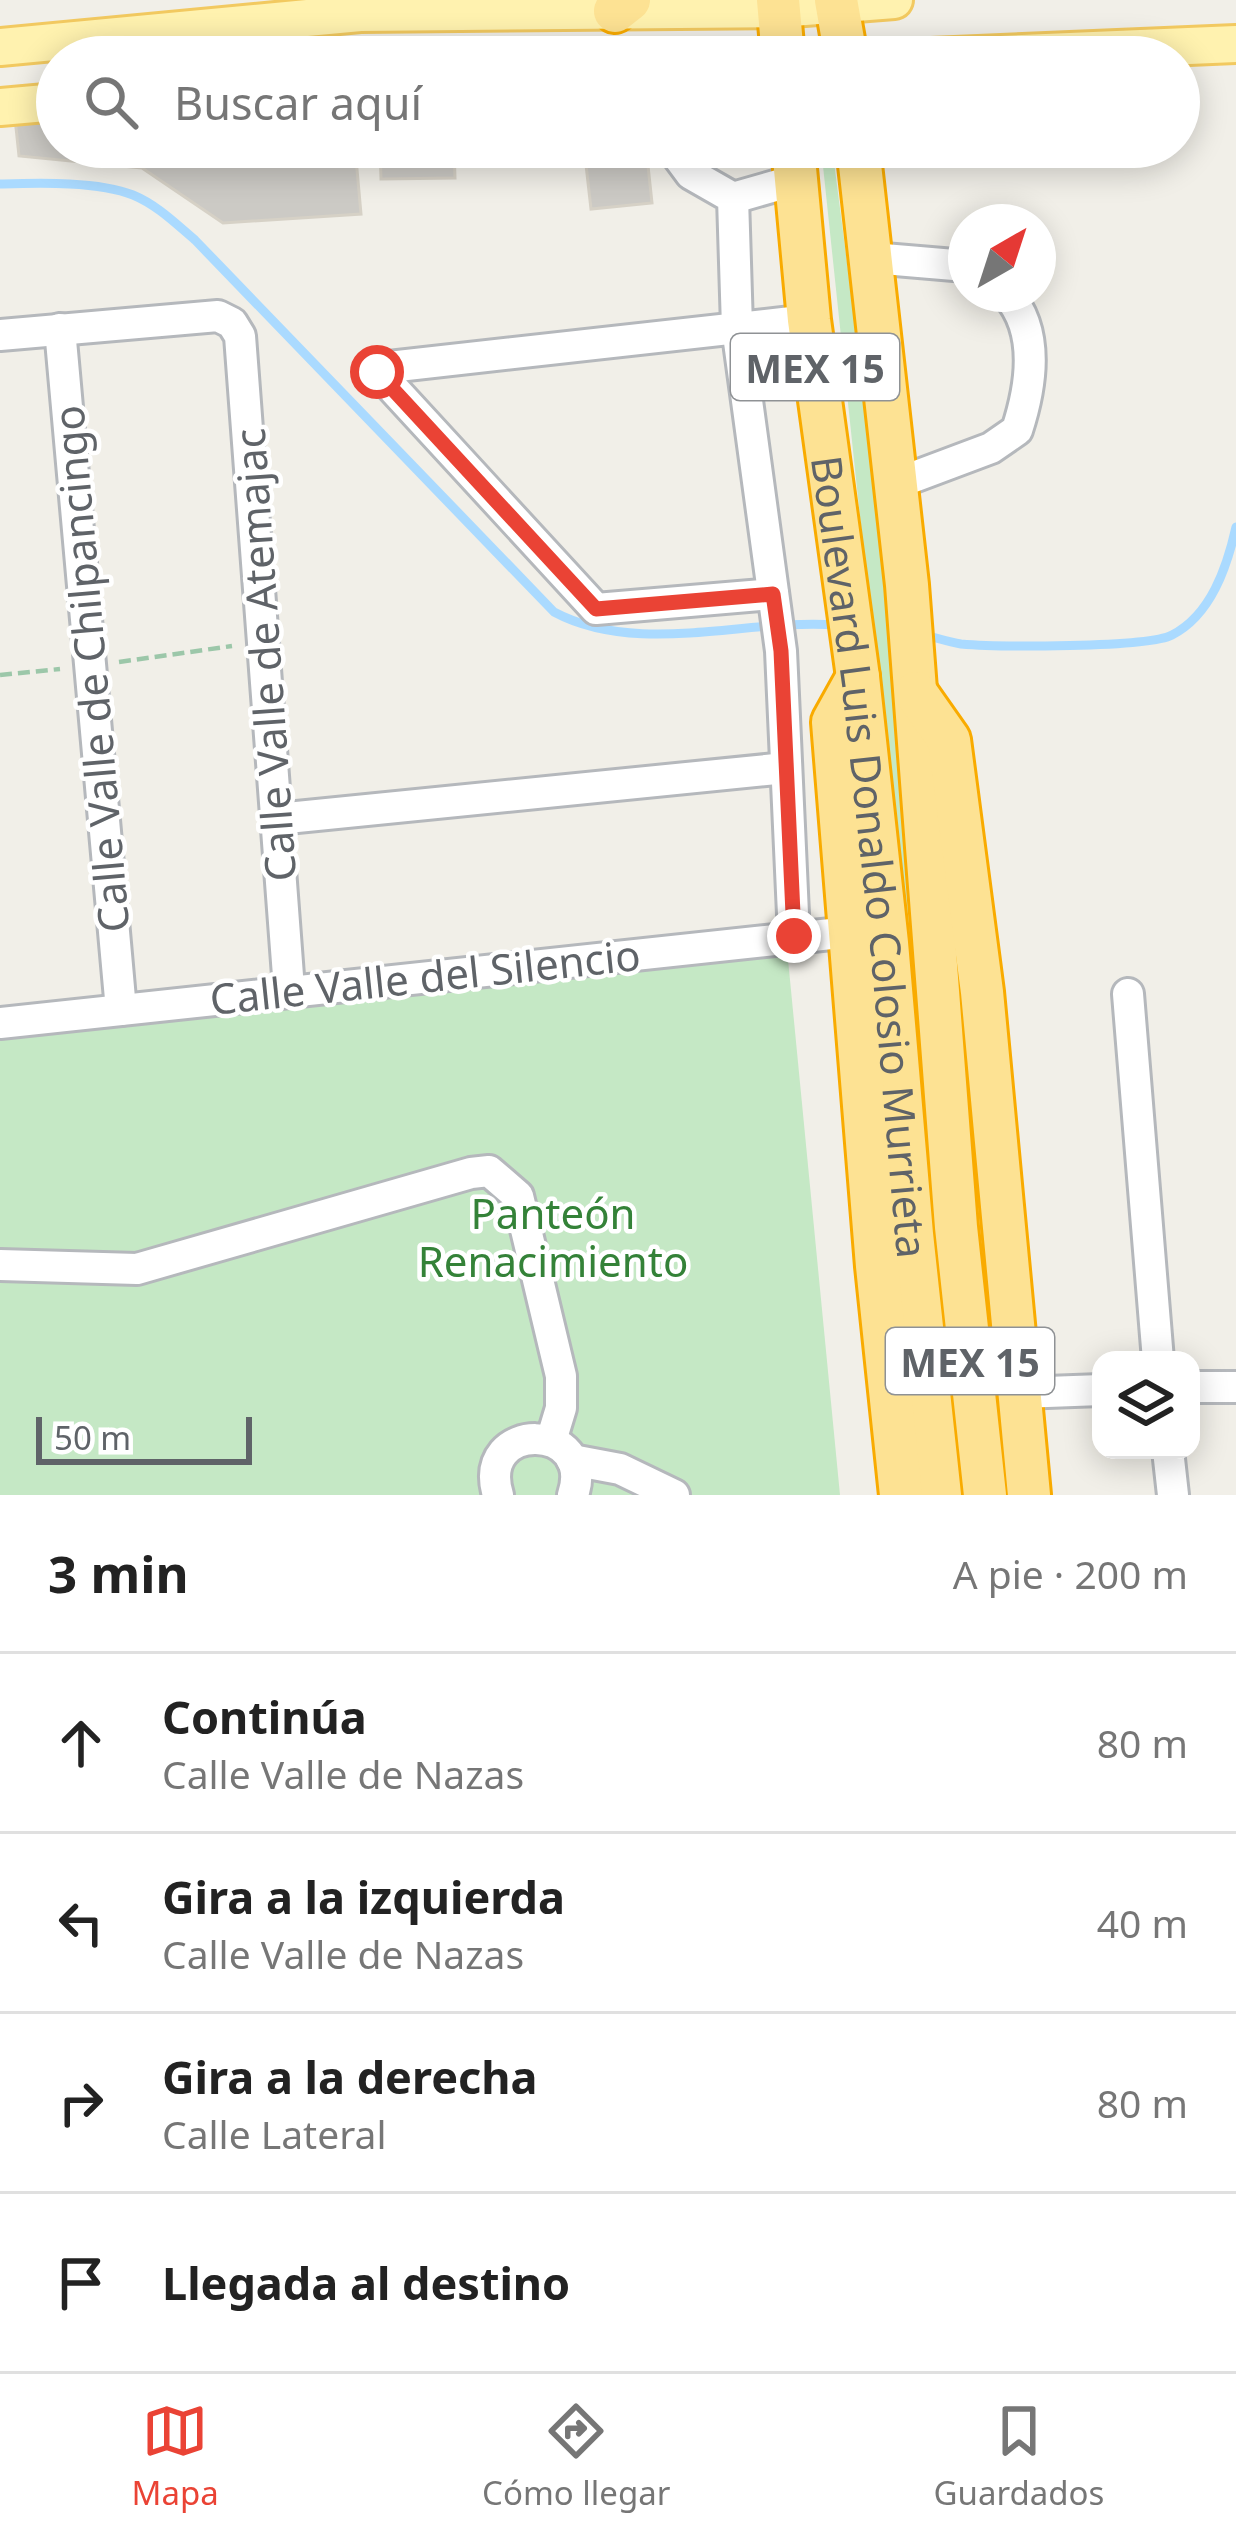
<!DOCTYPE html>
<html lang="es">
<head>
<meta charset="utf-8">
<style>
	body { margin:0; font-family:"Noto Sans",sans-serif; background:#f2f2f2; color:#222 }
	.controls { position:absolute; right:36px; bottom:36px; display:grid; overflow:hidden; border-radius:24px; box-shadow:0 6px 30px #0003 }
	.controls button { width:108px; height:108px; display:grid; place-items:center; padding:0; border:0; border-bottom:3px solid #e0e0e0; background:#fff; color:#222; font:60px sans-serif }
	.compass { position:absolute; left:948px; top:204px; width:108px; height:108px; border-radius:50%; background:#fff; box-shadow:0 6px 30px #0003; rotate:39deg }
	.scale { position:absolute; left:36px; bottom:30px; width:216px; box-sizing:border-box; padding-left:12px; border:6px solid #5f6368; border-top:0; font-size:33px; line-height:42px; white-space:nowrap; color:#5f6368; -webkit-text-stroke:9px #fff; paint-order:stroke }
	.stop { position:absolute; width:36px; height:36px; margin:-27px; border:9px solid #ea4335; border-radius:50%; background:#fff }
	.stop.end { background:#ea4335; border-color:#fff; box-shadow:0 3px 12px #0008 }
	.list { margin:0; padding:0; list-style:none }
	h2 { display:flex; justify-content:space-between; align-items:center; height:156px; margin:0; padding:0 48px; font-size:51px }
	h2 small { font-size:39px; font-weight:400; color:#767676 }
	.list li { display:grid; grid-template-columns:78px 1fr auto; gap:36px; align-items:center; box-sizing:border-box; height:180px; padding:0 48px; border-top:3px solid #e0e0e0 }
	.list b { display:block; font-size:45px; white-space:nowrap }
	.list p { margin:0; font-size:39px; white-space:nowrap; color:#767676 }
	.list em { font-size:39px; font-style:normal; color:#767676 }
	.icon { flex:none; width:66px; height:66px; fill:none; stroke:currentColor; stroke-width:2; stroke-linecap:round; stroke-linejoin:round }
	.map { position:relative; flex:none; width:1236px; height:1495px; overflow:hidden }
	.search { position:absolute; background:#fff; box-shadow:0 6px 30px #0003; left:36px; right:36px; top:36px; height:132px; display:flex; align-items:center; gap:30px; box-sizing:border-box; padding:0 42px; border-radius:66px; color:#767676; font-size:45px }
	.sheet { height:876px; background:#fff }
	nav { display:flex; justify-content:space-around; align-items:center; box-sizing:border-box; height:168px; border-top:3px solid #e0e0e0; background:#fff; font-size:33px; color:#767676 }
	nav a { display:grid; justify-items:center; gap:6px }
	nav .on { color:#ea4335 }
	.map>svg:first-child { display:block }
</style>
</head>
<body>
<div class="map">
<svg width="1236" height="1495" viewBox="0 0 1236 1495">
	<rect width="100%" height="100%" fill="#f1efe8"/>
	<!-- green -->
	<g fill="#c5e8c5">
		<path d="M821 147H832L889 584 962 1444 924 1252 896 858Z"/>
		<path d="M787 949 840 1495H0V1033Z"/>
	</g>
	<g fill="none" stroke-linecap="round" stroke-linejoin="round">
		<!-- stream -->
		<g stroke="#aadaff" stroke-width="9">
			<path d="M0 184C38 183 98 181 133 195 157 205 175 223 195 240L554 612C638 657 747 618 837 625"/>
			<path d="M925 635C937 638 949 642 961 644 994 647 1148 648 1172 635 1211 615 1227 567 1236 527"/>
		</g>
	</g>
	<!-- building -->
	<g fill="#cccac5" stroke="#d6d1c6" stroke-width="3">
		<path d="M15 118H57V147H355L361 214 223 223 142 168 19 156Z"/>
		<path d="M454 147 455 178 381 179 380 148Z"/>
		<path d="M584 147H646L652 203 591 209Z"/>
	</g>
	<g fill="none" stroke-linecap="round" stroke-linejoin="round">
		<defs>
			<g id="minor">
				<path d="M671 147 691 174 733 198 737 327 781 651 794 936"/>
				<path d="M733 198 796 180"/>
				<path d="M872 258 966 266"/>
				<path d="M60 329 121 1010"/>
				<path d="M0 335 218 316 232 323 240 336 289 989"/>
				<path d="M895 484 991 448 1017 430C1031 387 1040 331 1007 294"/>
				<path d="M773 594 596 609 378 372 380 368 809 320"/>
				<path d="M277 819 786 768"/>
				<path d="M1128 994 1158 1360"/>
				<path d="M0 1023 850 932"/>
				<path d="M0 1265 137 1269 471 1173 489 1171 518 1196 561 1376V1408L551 1441"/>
				<path d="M1191 1387H1236"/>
				<path d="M1020 1393 1101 1390"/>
				<path d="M1168 1450 1173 1495"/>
				<path d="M572 1460 620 1469 674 1495"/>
				<path d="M498 1495C475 1419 597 1422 573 1495"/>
			</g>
			<g id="major">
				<path d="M0 47 360 13 779 9 894 0"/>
				<path d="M931 57 1236 44"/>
				<path d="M0 107 57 102"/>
			</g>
			<g id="highway">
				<path d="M778 0 783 57"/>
				<path d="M836 0 846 57"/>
				<path d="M615 11 629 0"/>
				<path id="s1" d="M793 147 809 320 858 677 887 943 912 1234 940 1495"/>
				<path d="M858 147 907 585 956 1227 985 1495"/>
				<path d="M858 677 833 722 877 1266 901 1495"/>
				<path d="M916 693 949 740 982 992 1029 1495"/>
			</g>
		</defs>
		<!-- minor casing -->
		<use href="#minor" stroke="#b5b8bc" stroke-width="36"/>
		<!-- major casing -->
		<use href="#major" stroke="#f2c960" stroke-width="42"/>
		<!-- highway casing -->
		<use href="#highway" stroke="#f9ab00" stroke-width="48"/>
		<!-- path -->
		<g stroke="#9cc7a9" stroke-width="4.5" stroke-dasharray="12 6" stroke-linecap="butt">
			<path d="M119 662 232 646"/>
			<path d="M0 675 60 669"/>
		</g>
		<!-- minor -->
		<use href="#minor" stroke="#fff" stroke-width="30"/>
		<!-- major -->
		<use href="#major" stroke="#fff2af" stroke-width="36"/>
		<!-- highway -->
		<use href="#highway" stroke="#fde293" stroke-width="42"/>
	</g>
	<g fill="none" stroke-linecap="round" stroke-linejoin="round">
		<!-- route -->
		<path stroke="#ea4335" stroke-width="15" d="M377 372 596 609 773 594 781 651 794 936"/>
	</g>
	<g text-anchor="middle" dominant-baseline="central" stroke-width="9" stroke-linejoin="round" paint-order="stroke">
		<!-- shield labels -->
		<g fill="#fff" stroke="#8f9295" stroke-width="3">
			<rect x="731" y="334" width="168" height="66" rx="9"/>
			<rect x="886" y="1328" width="168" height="66" rx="9"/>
		</g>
		<g font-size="39" font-weight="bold" fill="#5f6368">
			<text x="815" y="367">MEX 15</text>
			<text x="970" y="1361">MEX 15</text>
		</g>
		<!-- street labels -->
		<g font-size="42" fill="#5f6368" stroke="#fff">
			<text transform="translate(264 655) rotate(-94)">Calle Valle de Atemajac</text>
			<text transform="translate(90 669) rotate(-95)">Calle Valle de Chilpancingo</text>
			<text stroke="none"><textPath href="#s1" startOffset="714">Boulevard Luis Donaldo Colosio Murrieta</textPath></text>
			<text transform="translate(425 976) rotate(-6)">Calle Valle del Silencio</text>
		</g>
		<!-- park labels -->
		<g font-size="42" fill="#348238" stroke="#fff">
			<text x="553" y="1212">Panteón<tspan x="553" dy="48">Renacimiento</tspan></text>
		</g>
	</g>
</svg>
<div class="controls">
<button><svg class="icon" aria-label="layers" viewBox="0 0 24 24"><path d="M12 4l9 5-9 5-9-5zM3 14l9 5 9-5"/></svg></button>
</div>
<svg class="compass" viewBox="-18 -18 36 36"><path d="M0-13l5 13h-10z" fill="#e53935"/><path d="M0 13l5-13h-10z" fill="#767676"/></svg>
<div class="scale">50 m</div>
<div class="stop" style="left:377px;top:372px"></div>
<div class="stop end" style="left:794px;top:936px"></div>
<div class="search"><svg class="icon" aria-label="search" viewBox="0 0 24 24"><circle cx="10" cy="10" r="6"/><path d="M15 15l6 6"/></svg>Buscar aquí</div>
</div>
<section class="sheet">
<h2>3 min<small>A pie · 200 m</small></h2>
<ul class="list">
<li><svg class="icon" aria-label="ahead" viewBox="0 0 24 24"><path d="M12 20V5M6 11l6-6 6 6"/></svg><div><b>Continúa</b><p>Calle Valle de Nazas</p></div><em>80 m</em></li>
<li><svg class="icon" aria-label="left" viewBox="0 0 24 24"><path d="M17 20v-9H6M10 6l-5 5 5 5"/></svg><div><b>Gira a la izquierda</b><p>Calle Valle de Nazas</p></div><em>40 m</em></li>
<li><svg class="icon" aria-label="right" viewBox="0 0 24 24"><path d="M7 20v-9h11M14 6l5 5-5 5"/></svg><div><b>Gira a la derecha</b><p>Calle Lateral</p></div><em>80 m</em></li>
<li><svg class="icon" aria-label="arrive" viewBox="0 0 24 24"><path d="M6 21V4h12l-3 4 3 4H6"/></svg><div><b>Llegada al destino</b></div></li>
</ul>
</section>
<nav>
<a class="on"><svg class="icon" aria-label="map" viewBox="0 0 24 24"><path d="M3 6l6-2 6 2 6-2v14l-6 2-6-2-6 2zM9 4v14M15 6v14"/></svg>Mapa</a>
<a><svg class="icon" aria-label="directions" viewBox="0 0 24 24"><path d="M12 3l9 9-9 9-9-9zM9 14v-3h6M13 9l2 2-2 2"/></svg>Cómo llegar</a>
<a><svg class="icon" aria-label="saved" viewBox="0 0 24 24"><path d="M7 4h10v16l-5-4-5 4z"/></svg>Guardados</a>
</nav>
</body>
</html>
